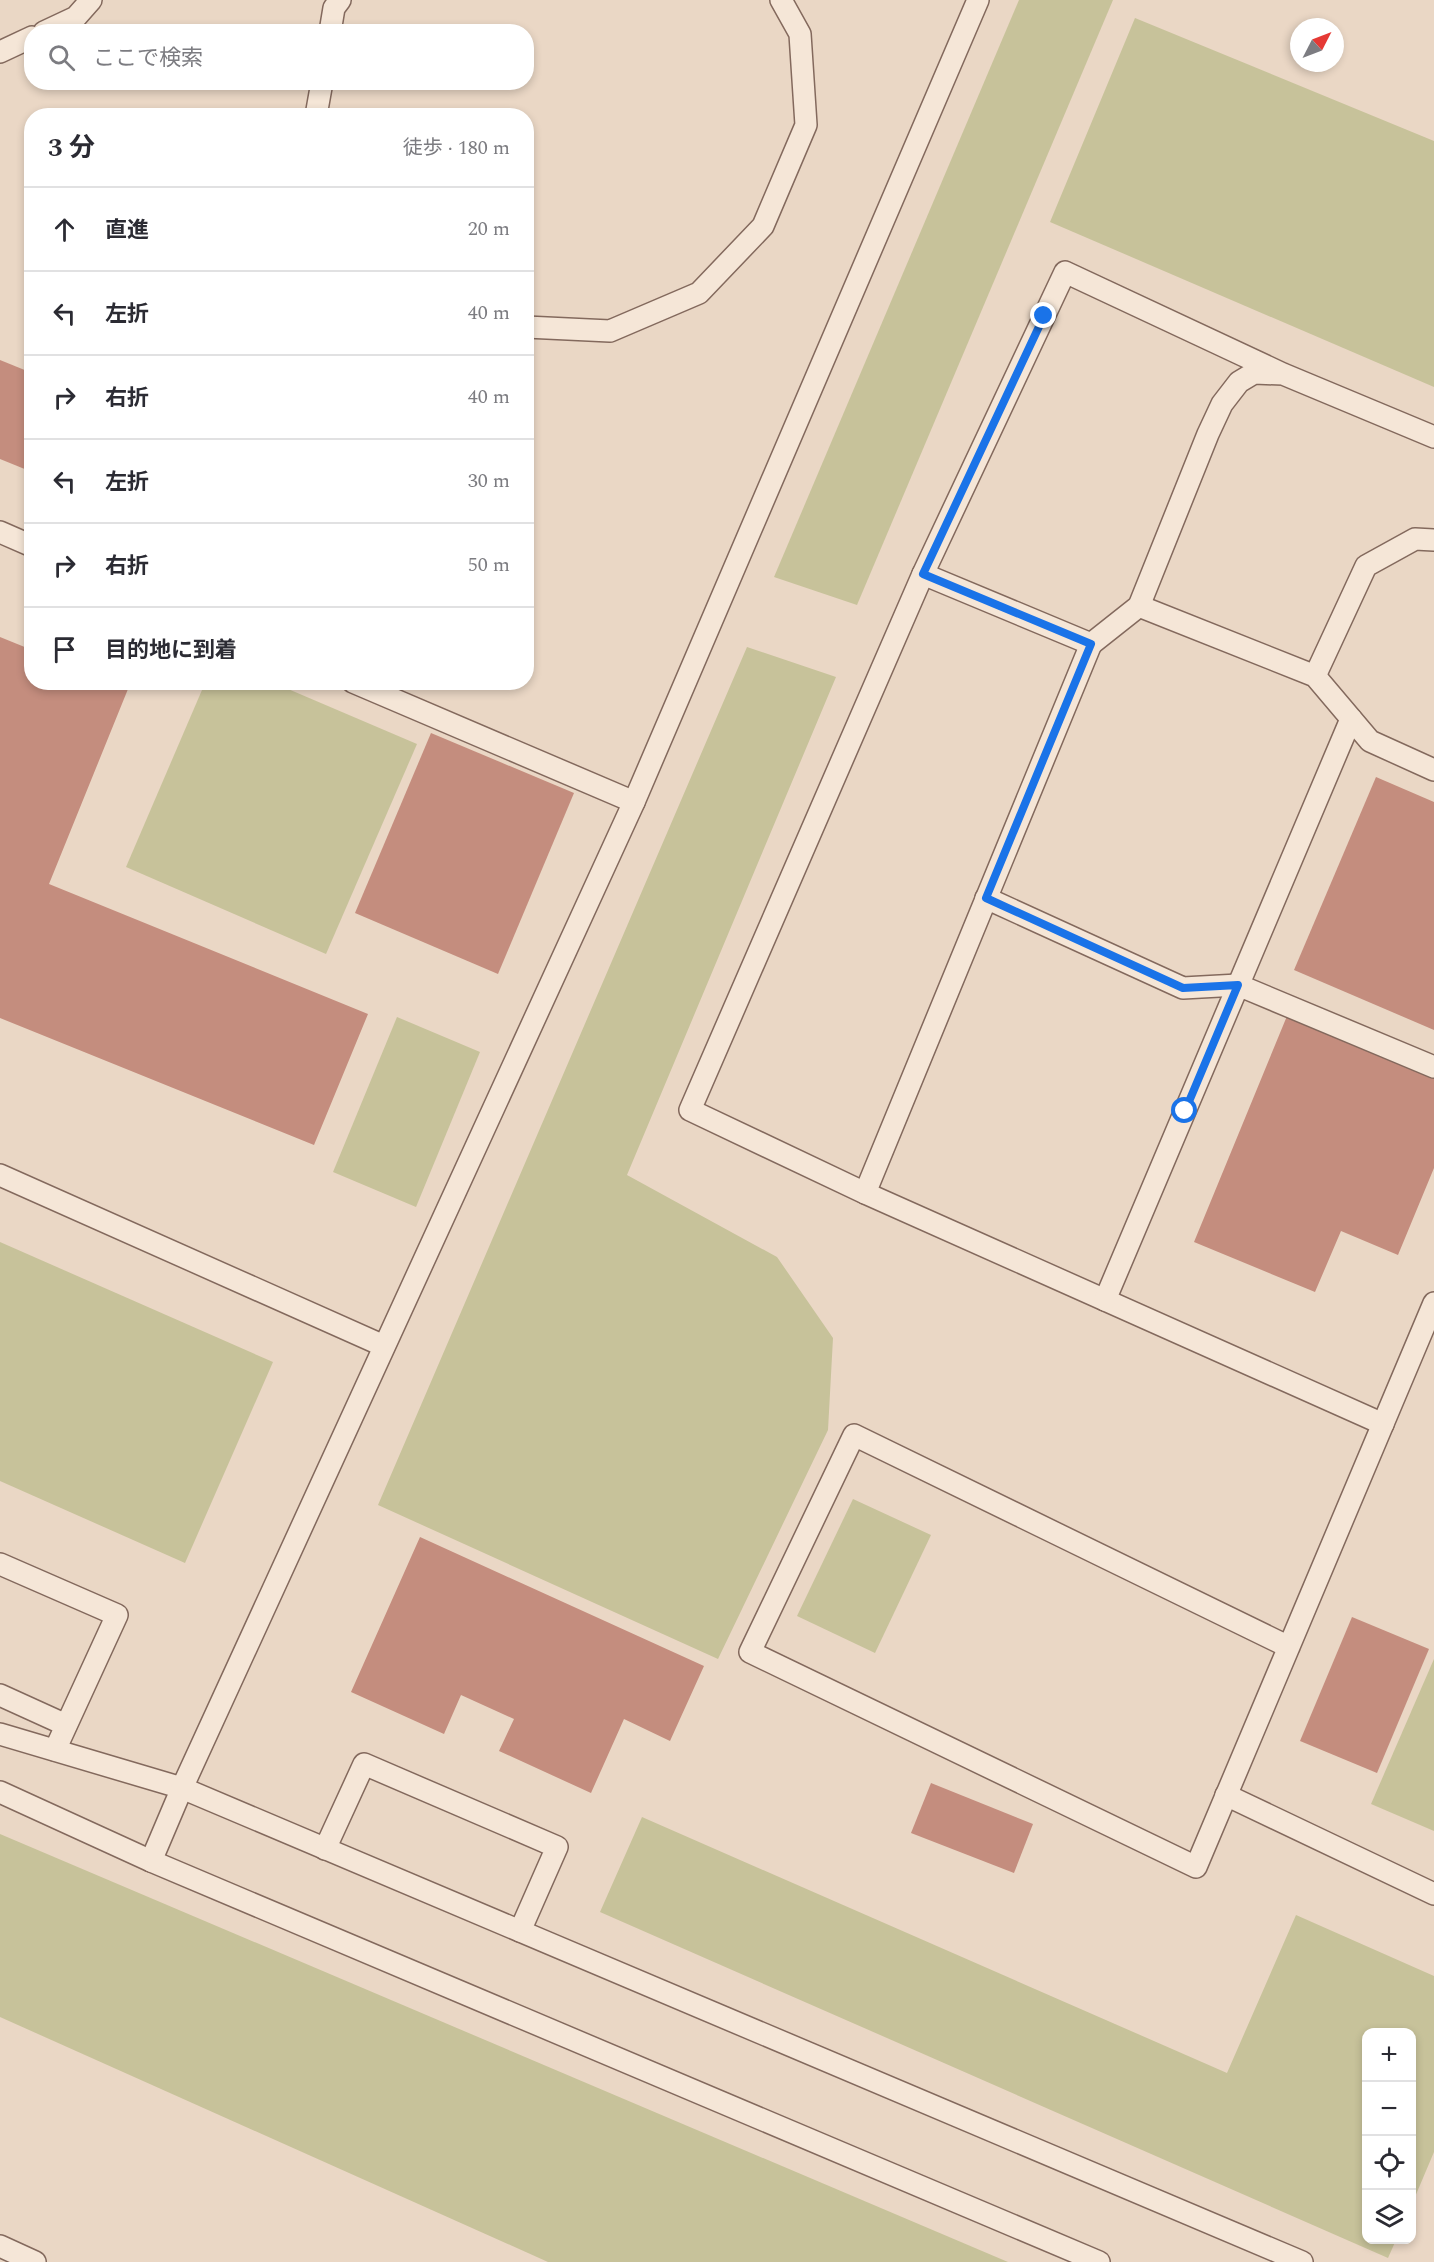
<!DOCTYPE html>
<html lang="ja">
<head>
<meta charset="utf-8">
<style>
	body { margin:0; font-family:Spectral,"Noto Sans JP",serif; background:#f7f7f7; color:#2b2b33 }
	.controls { position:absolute; right:18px; bottom:18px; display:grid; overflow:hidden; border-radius:12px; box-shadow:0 3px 9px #0003 }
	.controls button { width:54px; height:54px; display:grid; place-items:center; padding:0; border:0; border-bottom:2px solid #e1e1e2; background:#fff; color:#2b2b33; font:30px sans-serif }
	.compass { position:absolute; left:1290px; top:18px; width:54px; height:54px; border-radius:50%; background:#fff; box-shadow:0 3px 9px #0003; rotate:48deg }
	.stop { position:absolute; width:18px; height:18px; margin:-14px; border:4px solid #1a73e8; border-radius:50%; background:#fff }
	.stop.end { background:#1a73e8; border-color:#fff; box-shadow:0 2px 6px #0008 }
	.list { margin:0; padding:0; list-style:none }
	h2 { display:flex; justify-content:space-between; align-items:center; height:78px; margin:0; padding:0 24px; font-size:26px }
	h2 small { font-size:20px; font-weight:400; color:#7c7c81 }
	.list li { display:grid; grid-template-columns:39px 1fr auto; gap:18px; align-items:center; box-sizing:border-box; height:84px; padding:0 24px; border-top:2px solid #e1e1e2 }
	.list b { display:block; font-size:22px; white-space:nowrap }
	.list em { font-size:20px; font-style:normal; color:#7c7c81 }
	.icon { flex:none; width:33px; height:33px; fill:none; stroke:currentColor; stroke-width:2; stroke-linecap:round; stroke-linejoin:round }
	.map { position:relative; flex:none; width:1434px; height:2262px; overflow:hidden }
	.search { position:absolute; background:#fff; box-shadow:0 3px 9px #0003; left:24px; top:24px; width:510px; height:66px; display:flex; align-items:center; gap:15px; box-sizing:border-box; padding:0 21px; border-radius:24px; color:#7c7c81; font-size:22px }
	.panel { position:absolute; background:#fff; box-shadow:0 3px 9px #0003; left:24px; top:108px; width:510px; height:582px; border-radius:24px }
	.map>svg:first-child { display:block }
</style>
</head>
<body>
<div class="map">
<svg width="1434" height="2262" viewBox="0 0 1434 2262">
	<rect width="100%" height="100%" fill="#ead7c5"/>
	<!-- green -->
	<g fill="#c7c29a">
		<path d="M1019 0H1113L857 605 774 577Z"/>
		<path d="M1135 18 1434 141V387L1050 222Z"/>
		<path d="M747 647 836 677 627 1175 777 1257 833 1338 828 1430 718 1659 378 1505Z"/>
		<path d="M205 683H274L417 744 326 954 126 867Z"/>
		<path d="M397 1017 480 1052 416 1207 333 1172Z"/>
		<path d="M0 1242 273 1362 185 1563 0 1481Z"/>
		<path d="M853 1499 931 1535 875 1653 797 1616Z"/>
		<path d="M1434 1659V1831L1371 1804Z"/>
		<path d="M642 1817 1227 2073 1296 1915 1434 1976V2152L1412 2204V2032H1366V2240H1396L1388 2258 600 1912Z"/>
		<path d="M0 1834 1008 2262H548L0 2017Z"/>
	</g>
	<!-- building -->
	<g fill="#c48d7e">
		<path d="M0 360 32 373V472L0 459Z"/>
		<path d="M0 637 32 650V682H111L128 689 49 884 368 1014 314 1145 0 1018Z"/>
		<path d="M431 733 574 793 498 974 355 913Z"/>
		<path d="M1376 777 1434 802V1030L1294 970Z"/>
		<path d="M1287 1016 1434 1077V1168L1398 1255 1341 1231 1315 1292 1194 1242Z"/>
		<path d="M420 1537 704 1666 670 1741 624 1719 591 1793 499 1751 514 1719 461 1695 444 1734 351 1692Z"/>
		<path d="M1352 1617 1429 1649 1377 1773 1300 1741Z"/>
		<path d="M931 1783 1033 1824 1014 1873 911 1833Z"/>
	</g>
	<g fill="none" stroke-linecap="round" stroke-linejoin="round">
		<defs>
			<g id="lane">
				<path d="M44 32 76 17 91 0"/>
				<path d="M330 32 334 8 340 0"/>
				<path d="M0 52 32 37"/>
				<path d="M319 116 317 110 322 82"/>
				<path d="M526 327 610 331 699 293 763 226 806 125 800 34 781 0"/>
				<path d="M1283 374 1254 373 1239 382 1222 404 1208 434 1139 606 1091 644 923 574 1065 272 1283 374 1434 437"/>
				<path d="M0 532 32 546"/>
				<path d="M923 574 690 1110 865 1193 1383 1424"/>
				<path d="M1139 606 1315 676 1370 741 1434 770"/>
				<path d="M1315 676 1366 566 1415 539 1434 540"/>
				<path d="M353 682 634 802"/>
				<path d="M986 898 1183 988 1238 985 1434 1067"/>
				<path d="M0 1175 384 1346"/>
				<path d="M865 1193 1091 644"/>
				<path d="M1105 1300 1351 719"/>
				<path d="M0 1564 117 1615 55 1750"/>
				<path d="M1289 1647 854 1435 750 1652 1196 1867 1434 1303"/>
				<path d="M0 1695 66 1725"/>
				<path d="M0 1734 182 1788 1302 2262"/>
				<path d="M0 1792 151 1861 1099 2262"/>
				<path d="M1226 1795 1434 1894"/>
				<path d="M325 1849 364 1764 557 1847 520 1931"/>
				<path d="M151 1861 182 1788 634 802 978 0"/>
				<path d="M0 2246 35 2262"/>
			</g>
		</defs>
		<!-- lane casing -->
		<use href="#lane" stroke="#83695d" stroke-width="24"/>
		<!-- lane -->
		<use href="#lane" stroke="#f5e6d7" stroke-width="21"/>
	</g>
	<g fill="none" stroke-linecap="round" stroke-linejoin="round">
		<!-- route -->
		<path stroke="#1a73e8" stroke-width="8" d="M1044 316 923 574 1091 644 986 898 1183 988 1238 985 1185 1111"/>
	</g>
</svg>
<div class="controls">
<button>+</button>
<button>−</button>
<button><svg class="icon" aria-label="locate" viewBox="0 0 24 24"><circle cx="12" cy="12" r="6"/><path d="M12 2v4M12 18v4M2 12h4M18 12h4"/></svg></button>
<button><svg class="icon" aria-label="layers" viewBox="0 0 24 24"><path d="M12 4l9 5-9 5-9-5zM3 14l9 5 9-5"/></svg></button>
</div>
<svg class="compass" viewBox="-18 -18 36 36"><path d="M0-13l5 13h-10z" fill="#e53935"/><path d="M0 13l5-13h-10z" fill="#7c7c81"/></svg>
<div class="stop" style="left:1185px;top:1111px"></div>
<div class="stop end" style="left:1044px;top:316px"></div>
<div class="search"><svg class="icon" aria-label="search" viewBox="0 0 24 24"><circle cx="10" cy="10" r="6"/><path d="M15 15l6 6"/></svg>ここで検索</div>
<section class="panel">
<h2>3 分<small>徒歩 · 180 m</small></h2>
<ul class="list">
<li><svg class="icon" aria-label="ahead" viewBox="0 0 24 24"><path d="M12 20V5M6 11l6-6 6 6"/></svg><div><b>直進</b></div><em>20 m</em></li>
<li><svg class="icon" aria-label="left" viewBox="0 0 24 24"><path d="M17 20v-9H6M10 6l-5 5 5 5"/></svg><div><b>左折</b></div><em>40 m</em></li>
<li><svg class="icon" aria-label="right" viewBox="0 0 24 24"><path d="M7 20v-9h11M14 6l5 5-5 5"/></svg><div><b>右折</b></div><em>40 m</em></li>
<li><svg class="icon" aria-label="left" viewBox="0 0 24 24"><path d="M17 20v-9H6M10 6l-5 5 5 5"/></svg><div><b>左折</b></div><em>30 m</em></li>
<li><svg class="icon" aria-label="right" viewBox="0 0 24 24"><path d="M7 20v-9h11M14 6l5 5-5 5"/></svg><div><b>右折</b></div><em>50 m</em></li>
<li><svg class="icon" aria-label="arrive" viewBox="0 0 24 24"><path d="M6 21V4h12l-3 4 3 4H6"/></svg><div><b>目的地に到着</b></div></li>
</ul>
</section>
</div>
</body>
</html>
